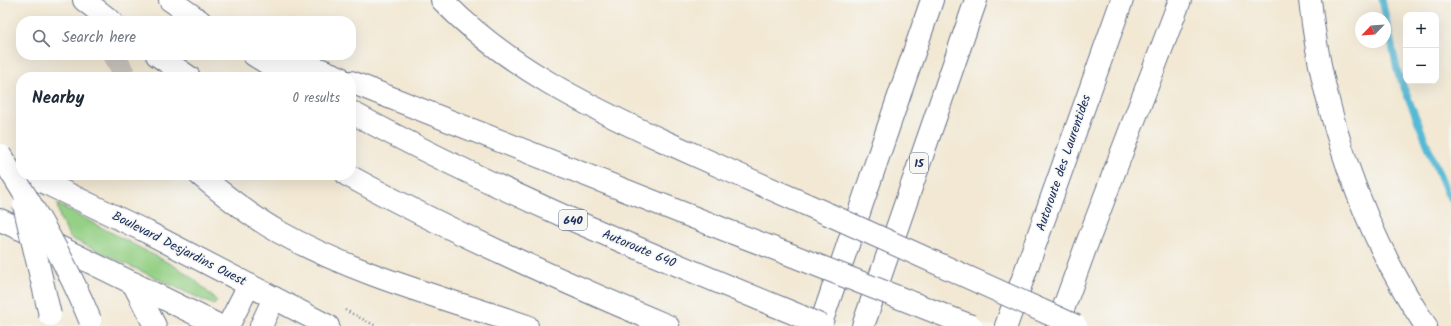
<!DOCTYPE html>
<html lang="en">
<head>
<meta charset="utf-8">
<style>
	body { margin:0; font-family:Kalam,sans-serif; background:#f2f2f3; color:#1f2937 }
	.controls { position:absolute; right:12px; top:12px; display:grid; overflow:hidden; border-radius:8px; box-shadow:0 4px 16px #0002 }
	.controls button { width:36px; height:36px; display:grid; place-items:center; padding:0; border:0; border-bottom:1px solid #e0e1e3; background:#fff; color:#1f2937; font:20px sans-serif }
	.compass { position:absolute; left:1355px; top:12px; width:36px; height:36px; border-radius:50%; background:#fff; box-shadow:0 4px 16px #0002; rotate:245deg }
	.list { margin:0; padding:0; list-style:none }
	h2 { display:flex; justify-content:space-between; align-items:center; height:52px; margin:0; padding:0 16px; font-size:17px }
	h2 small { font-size:13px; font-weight:400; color:#747a83 }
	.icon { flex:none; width:22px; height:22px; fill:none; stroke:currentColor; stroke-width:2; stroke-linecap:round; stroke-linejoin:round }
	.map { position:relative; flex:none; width:1451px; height:326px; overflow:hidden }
	.search { position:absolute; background:#fff; box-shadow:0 4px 16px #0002; left:16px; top:16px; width:340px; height:44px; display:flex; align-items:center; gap:10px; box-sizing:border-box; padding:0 14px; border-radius:16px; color:#747a83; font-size:15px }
	.panel { position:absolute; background:#fff; box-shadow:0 4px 16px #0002; left:16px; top:72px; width:340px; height:108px; border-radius:16px }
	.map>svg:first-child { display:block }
</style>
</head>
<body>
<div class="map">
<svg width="1451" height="326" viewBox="0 0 1451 326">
	<rect width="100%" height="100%" fill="#f6f6f2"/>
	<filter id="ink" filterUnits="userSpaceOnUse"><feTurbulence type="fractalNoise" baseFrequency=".025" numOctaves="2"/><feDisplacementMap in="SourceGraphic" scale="8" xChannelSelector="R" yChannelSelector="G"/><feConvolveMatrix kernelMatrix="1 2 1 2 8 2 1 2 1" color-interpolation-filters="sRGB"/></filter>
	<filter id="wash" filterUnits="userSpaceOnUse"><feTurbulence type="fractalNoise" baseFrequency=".012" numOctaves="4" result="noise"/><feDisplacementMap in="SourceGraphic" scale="16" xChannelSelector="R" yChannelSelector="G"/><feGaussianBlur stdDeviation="0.9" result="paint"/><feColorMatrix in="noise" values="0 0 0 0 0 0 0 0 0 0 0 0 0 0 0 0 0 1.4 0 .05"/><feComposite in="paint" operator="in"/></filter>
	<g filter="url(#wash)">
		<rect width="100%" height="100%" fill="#f2e8d3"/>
		<!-- green -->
		<path fill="#94d085" stroke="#588072" d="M57 204 180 269 196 281 217 301 214 305 70 238 60 218Z"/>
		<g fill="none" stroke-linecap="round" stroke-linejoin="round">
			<!-- stream -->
			<path stroke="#57bad5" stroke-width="7" d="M1382 0 1398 73 1447 193 1451 198"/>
		</g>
	</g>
	<g filter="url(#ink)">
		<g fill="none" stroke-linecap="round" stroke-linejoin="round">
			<!-- motorway-tunnel -->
			<path stroke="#c7c3bc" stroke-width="22" stroke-dasharray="22 11" stroke-linecap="butt" d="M114 55 126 77"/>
			<defs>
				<g id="tertiary">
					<path d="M29 175 147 232 328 326"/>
					<path d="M0 220 41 238 220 326"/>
				</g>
				<g id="motorway">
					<path d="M84 0 111 21"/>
					<path d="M170 0 200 21"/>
					<path d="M442 0C504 65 587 106 668 143 721 167 775 191 828 214"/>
					<path d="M1310 0C1322 111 1363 233 1426 326"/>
					<path d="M157 55 189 77"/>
					<path d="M254 55 289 77"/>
					<path d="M284 55 339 77"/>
					<path d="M351 82 728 231 786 253"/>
					<path d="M351 112C496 191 648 253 800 316"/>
					<path d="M200 175C225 196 250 216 279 232 356 275 444 298 527 326"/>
					<path d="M347 175C451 232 559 280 668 326"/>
					<path d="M133 283 155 326"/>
					<path d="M228 326 249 285"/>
					<path d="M261 326 274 298"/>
					<path d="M820 326 932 0"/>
					<path d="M863 326 976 0"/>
					<path d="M1006 326 1122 0"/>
					<path d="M1057 326 1086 246 1180 0"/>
				</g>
			</defs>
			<!-- tertiary casing -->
			<use href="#tertiary" stroke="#667087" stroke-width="24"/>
			<!-- motorway casing -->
			<use href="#motorway" stroke="#667087" stroke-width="24"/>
			<!-- path -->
			<path stroke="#667087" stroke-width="2.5" stroke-dasharray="1 3" stroke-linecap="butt" d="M345 310 376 326"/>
			<!-- tertiary -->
			<use href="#tertiary" stroke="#fff" stroke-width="22"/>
			<!-- motorway -->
			<use href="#motorway" stroke="#fff" stroke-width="22"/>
			<defs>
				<g id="motorway-bridge">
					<path d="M0 155C34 208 66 261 90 320"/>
					<path d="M24 205 50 315"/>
					<path d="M828 214 1076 326"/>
					<path d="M786 253 971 326"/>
					<path d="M800 316 822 326"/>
				</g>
			</defs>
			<!-- motorway-bridge casing -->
			<use href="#motorway-bridge" stroke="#667087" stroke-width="24" stroke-linecap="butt"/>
			<!-- motorway-bridge -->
			<use href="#motorway-bridge" stroke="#fff" stroke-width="22"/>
		</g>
	</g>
	<g text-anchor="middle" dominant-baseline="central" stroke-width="3" stroke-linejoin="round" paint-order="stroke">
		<!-- shield labels -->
		<g fill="#f6f6f2" stroke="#5d6b8a" stroke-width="1">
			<rect x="910" y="153" width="18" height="20" rx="3"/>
			<rect x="559" y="210" width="28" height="20" rx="3"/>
		</g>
		<g font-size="12" font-weight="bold" fill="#1b2f5e">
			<text x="919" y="163">15</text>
			<text x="573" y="220">640</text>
		</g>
		<!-- street labels -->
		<g font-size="13" fill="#1b2f5e" stroke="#f6f6f2">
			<text transform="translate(1064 163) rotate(-71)">Autoroute des Laurentides</text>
			<text transform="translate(179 249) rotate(27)">Boulevard Desjardins Ouest</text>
			<text transform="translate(639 249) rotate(23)">Autoroute 640</text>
		</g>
	</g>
</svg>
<div class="controls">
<button>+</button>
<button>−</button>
</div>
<svg class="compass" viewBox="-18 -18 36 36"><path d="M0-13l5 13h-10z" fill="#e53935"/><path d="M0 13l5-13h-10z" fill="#747a83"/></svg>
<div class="search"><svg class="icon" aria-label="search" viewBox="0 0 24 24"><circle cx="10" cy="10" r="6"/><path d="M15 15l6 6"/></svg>Search here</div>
<section class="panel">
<h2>Nearby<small>0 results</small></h2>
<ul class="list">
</ul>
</section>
</div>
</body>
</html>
